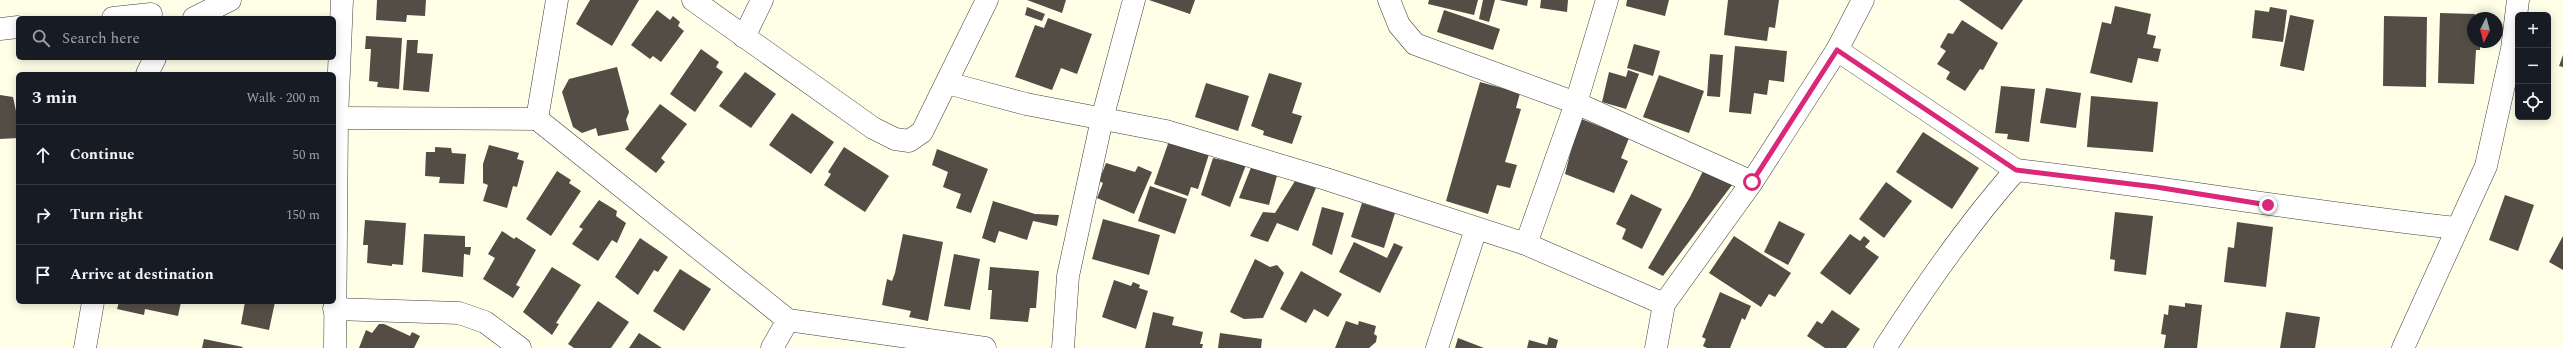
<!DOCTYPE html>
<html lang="en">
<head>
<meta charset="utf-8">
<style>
	body { margin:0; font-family:Spectral,serif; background:#242831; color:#f1f3f6 }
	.controls { position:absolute; right:12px; top:12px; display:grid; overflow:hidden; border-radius:6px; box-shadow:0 2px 10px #0003 }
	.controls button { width:36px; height:36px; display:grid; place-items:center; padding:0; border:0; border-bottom:1px solid #363941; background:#171b24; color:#f1f3f6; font:20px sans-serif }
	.compass { position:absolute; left:2467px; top:12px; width:36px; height:36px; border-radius:50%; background:#171b24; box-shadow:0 2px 10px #0003; rotate:186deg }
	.stop { position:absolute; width:12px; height:12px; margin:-9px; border:3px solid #db2777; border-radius:50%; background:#fff }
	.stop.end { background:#db2777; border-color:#fff; box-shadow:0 1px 4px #0008 }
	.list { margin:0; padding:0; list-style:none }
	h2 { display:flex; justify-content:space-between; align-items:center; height:52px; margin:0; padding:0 16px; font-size:17px }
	h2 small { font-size:13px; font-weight:400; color:#9ea1a6 }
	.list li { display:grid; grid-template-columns:26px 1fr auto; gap:12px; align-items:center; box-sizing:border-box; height:60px; padding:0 16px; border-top:1px solid #363941 }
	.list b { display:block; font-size:15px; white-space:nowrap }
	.list em { font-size:13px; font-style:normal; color:#9ea1a6 }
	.icon { flex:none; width:22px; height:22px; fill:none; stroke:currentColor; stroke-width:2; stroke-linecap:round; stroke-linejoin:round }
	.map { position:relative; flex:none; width:2563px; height:348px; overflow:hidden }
	.search { position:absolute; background:#171b24; box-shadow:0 2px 10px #0003; left:16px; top:16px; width:320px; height:44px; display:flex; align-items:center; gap:10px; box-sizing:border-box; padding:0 14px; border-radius:6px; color:#9ea1a6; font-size:15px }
	.panel { position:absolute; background:#171b24; box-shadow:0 2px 10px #0003; left:16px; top:72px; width:320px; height:232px; border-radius:6px }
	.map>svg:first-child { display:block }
</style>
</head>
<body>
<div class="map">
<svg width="2563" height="348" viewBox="0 0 2563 348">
	<rect width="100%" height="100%" fill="#fffee7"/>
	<!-- building -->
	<g fill="#534d45">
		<path d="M377 0H426L425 16 407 15 406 22 376 20Z"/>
		<path d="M590 0H639L612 46 576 24Z"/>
		<path d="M1027 0H1066L1062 13Z"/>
		<path d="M1149 0H1195L1190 14Z"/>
		<path d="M1429 0H1478L1474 15 1428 4Z"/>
		<path d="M1483 0H1495L1489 22 1479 19Z"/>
		<path d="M1499 0H1528L1527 6Z"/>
		<path d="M1541 0H1568L1567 12 1540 8Z"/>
		<path d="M1627 0H1669L1665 16 1626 6Z"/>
		<path d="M1728 0H1779L1775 28 1769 27 1767 41 1724 35Z"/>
		<path d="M1959 0H2023L2002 30Z"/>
		<path d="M2115 6 2151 14 2147 34 2156 36 2153 48 2161 49 2158 62 2138 58 2132 83 2090 73 2102 22 2111 24Z"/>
		<path d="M1027 7 1045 14 1042 21 1025 15Z"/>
		<path d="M2270 7 2287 10 2283 42 2252 38 2255 10 2269 12Z"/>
		<path d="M657 10 670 20 673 16 680 22 678 26 684 31 661 62 653 56 650 59 631 45Z"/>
		<path d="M1444 10 1500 29 1493 50 1437 32Z"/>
		<path d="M2440 13 2475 14 2473 42H2480V50H2476L2474 84 2438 83Z"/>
		<path d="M2290 15 2314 20 2304 71 2280 66Z"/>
		<path d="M2384 16 2427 17 2426 87 2383 86Z"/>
		<path d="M1048 18 1092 34 1077 74 1061 68 1052 90 1015 77 1035 25 1044 28Z"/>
		<path d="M1962 20 1998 43 1983 70 1980 69 1965 91 1946 79 1950 72 1937 64 1946 51 1940 47 1948 33 1953 34Z"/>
		<path d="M366 36 402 38 399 89 377 87 378 82 369 81 371 49H365Z"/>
		<path d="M407 40H418L417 53 433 54 429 92 403 90Z"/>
		<path d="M1634 44 1660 51 1653 76 1627 68Z"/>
		<path d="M1735 46 1787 51 1784 82 1769 80 1767 95 1754 93 1751 114 1729 112Z"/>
		<path d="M701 49 719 62 716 67 723 72 695 112 670 94Z"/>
		<path d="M1710 54 1723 55 1720 97 1707 96Z"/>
		<path d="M2563 55V67L2559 66Z"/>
		<path d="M617 67 629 112 626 120 629 130 598 136 596 128 582 133 573 127 562 92 569 79Z"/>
		<path d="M1628 70 1639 74 1626 109 1602 102 1609 72 1626 77Z"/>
		<path d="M745 72 776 94 751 128 719 106Z"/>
		<path d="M1269 73 1302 83 1292 113 1302 116 1292 144 1263 135 1264 131 1251 126Z"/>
		<path d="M1659 75 1704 91 1689 133 1643 117Z"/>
		<path d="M1480 82 1520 93 1516 108 1521 109 1505 162 1517 165 1510 188 1497 185 1488 214 1446 201Z"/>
		<path d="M1206 83 1249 96 1238 131 1195 117Z"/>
		<path d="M2001 86 2035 89 2029 142 2007 139 2008 134 1995 133Z"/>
		<path d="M2046 88 2081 93 2076 128 2040 123Z"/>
		<path d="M0 95 13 97 16 111H18V138L0 139Z"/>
		<path d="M2091 96 2158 102 2153 152 2087 147Z"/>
		<path d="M660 104 687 124 661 158 665 162 656 173 625 149Z"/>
		<path d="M792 113 834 142 811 174 769 145Z"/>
		<path d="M1579 118 1629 138 1621 158 1628 161 1614 193 1565 174Z"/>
		<path d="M1923 132 1979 168 1952 209 1896 172Z"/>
		<path d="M1170 138 1210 151 1198 189 1191 187 1188 196 1154 184Z"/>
		<path d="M489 145 519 153 517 159 524 161 517 187 513 186 507 208 483 201 488 185 483 183V164Z"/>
		<path d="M435 147 451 148 452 153 466 154 464 184 439 183 440 177 425 176 426 152H435Z"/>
		<path d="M844 147 889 176 865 212 824 185 831 174 828 172Z"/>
		<path d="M937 149 988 169 971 213 956 208 961 194 943 187 948 172 932 165Z"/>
		<path d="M1213 158 1246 165 1230 207 1201 195Z"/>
		<path d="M1106 163 1135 172 1138 166 1152 172 1134 214 1097 198 1103 183 1099 181Z"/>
		<path d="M1252 165 1278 172 1269 205 1239 198Z"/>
		<path d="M1705 167 1735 181 1663 276 1648 268 1690 197Z"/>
		<path d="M557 171 571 180 569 183 581 191 551 236 526 219Z"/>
		<path d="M1295 181 1316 188 1298 231 1277 223 1268 242 1250 236 1263 212 1275 213Z"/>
		<path d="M1886 182 1912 201 1884 238 1859 219Z"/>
		<path d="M1150 186 1187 199 1175 234 1138 221Z"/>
		<path d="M1631 194 1662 209 1642 249 1622 239 1626 229 1616 224Z"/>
		<path d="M2505 195 2534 205 2518 251 2489 240Z"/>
		<path d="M599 200 617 211 616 216 626 223 617 243 612 240 598 261 572 244 583 229 579 227Z"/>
		<path d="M993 201 1035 214 1059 215 1057 226 1033 221 1027 240 999 231 995 243 982 238Z"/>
		<path d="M1362 203 1395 213 1384 248 1351 237Z"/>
		<path d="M1322 207 1344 213 1332 255 1312 245Z"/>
		<path d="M2115 212 2153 216 2146 275 2114 271 2115 260 2110 259Z"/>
		<path d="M1103 219 1160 235 1149 275 1092 259Z"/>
		<path d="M365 220 406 223 403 265 392 264V266L367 263 368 245H363Z"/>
		<path d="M1779 221 1805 234 1788 265 1764 252Z"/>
		<path d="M2237 222 2273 227 2266 287 2224 282 2228 247 2234 248Z"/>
		<path d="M502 231 514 239 516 237 536 250 516 285 520 287 513 298 483 279 495 258 488 254Z"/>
		<path d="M424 234 465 236V247H471L470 255 464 254 463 277 422 272Z"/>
		<path d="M903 234 943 242 928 321 909 317 911 311 882 305 887 279 892 281 895 273Z"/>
		<path d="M1850 234 1860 241 1864 236 1870 241 1865 247 1879 257 1850 295 1820 273Z"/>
		<path d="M1734 236 1791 273 1775 297 1769 294 1761 307 1709 273Z"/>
		<path d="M2563 236V270L2549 262Z"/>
		<path d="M640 238 668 257 658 272 654 270 638 295 615 277Z"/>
		<path d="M1354 242 1387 258 1394 243 1403 247 1380 293 1339 272Z"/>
		<path d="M954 254 980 259 970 310 944 306Z"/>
		<path d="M1255 259 1270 267 1277 265 1284 273 1263 318 1244 319 1230 312Z"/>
		<path d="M552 267 581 285 556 323 559 324 552 335 523 312Z"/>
		<path d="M990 267 1039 271 1036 308H1030L1028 322 990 319 992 290H988Z"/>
		<path d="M680 269 711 289 684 331 653 311Z"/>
		<path d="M1301 271 1342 294 1328 317 1314 309 1306 323 1280 309Z"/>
		<path d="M1114 280 1131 286 1133 282 1140 285 1139 288 1148 291 1136 329 1102 317Z"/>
		<path d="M1720 292 1751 306 1745 320 1742 318 1730 348H1707L1703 346 1706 339 1702 337Z"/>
		<path d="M598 301 629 322 611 348H574L568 344Z"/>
		<path d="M119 302H181L178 316 145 309 144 315 117 309Z"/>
		<path d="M245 302H275L269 330 241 324Z"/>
		<path d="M2185 303 2202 305 2197 348H2164L2166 335 2161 334 2164 314 2168 315 2169 305 2185 307Z"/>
		<path d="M1832 310 1860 329 1846 348H1825L1807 336 1817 321 1822 324Z"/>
		<path d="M1153 312 1174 317 1172 325 1203 332 1200 344H1203L1202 348H1145Z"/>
		<path d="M2286 312 2320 317 2315 348H2280Z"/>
		<path d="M1346 321 1358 325 1359 321 1376 326 1374 334 1377 336 1376 342 1369 348H1335Z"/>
		<path d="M379 324H384L410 336 412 332 420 336 414 348H359L366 330 372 333Z"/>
		<path d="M639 333 662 348H629Z"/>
		<path d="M1220 333 1262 339 1261 348H1218Z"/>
		<path d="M1549 337 1558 340 1556 348H1527L1529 340 1547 345Z"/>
		<path d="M1458 338 1484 348H1455Z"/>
		<path d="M204 339 243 347 242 348H202Z"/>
	</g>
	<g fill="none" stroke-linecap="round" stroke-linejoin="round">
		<defs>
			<g id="minor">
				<path d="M557 0 537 119 788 320 985 348"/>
				<path d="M693 0 873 128 895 139 909 141 922 132 987 0"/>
				<path d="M1389 0 1399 25 1415 44 1576 103 1752 182"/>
				<path d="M113 18 151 14"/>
				<path d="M194 18 230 0"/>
				<path d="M0 29 18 27"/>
				<path d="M744 37 762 0"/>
				<path d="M1837 50 2016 170"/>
				<path d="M147 74 155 58"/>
				<path d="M947 83 1026 104 1166 131 1326 179 1526 244 1664 304"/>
				<path d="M337 118 537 119"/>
				<path d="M1526 244 1576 103 1607 0"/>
				<path d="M334 309 459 313 485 322 520 348"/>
				<path d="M85 348 93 302"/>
				<path d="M335 348 337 118 342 0"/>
				<path d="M772 348 788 320"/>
				<path d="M1063 348 1068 276 1102 119 1134 0"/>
				<path d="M1437 348 1476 229"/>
				<path d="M1656 348 1664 304 1752 182 1837 50 1863 0"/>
				<path d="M1885 348C1925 286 1967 225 2016 170 2163 187 2309 212 2456 228"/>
				<path d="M2403 348 2486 166 2512 49 2518 0"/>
			</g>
		</defs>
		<!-- minor casing -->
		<use href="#minor" stroke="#3d3d3d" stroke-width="23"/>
		<!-- minor -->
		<use href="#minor" stroke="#fff" stroke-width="22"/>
	</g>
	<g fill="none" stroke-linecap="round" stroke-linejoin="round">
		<!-- route -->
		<path stroke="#db2777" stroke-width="5" d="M1752 182 1837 50 2016 170 2156 187 2268 205"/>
	</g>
</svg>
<div class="controls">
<button>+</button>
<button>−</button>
<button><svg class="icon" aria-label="locate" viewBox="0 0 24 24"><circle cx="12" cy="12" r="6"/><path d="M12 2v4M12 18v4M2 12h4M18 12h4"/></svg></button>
</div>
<svg class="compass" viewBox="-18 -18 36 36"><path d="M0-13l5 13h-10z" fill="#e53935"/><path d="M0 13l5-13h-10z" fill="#9ea1a6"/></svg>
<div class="stop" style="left:1752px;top:182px"></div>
<div class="stop end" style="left:2268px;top:205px"></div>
<div class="search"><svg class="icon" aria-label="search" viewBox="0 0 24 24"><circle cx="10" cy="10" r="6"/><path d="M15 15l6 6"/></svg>Search here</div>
<section class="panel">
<h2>3 min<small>Walk · 200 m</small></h2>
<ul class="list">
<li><svg class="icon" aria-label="ahead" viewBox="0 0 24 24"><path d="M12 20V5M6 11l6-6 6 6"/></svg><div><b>Continue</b></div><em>50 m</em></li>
<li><svg class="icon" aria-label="right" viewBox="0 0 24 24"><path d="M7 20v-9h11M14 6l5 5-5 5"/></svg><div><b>Turn right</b></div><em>150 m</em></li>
<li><svg class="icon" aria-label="arrive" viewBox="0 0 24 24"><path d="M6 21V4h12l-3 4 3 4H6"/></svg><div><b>Arrive at destination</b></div></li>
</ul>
</section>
</div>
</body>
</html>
